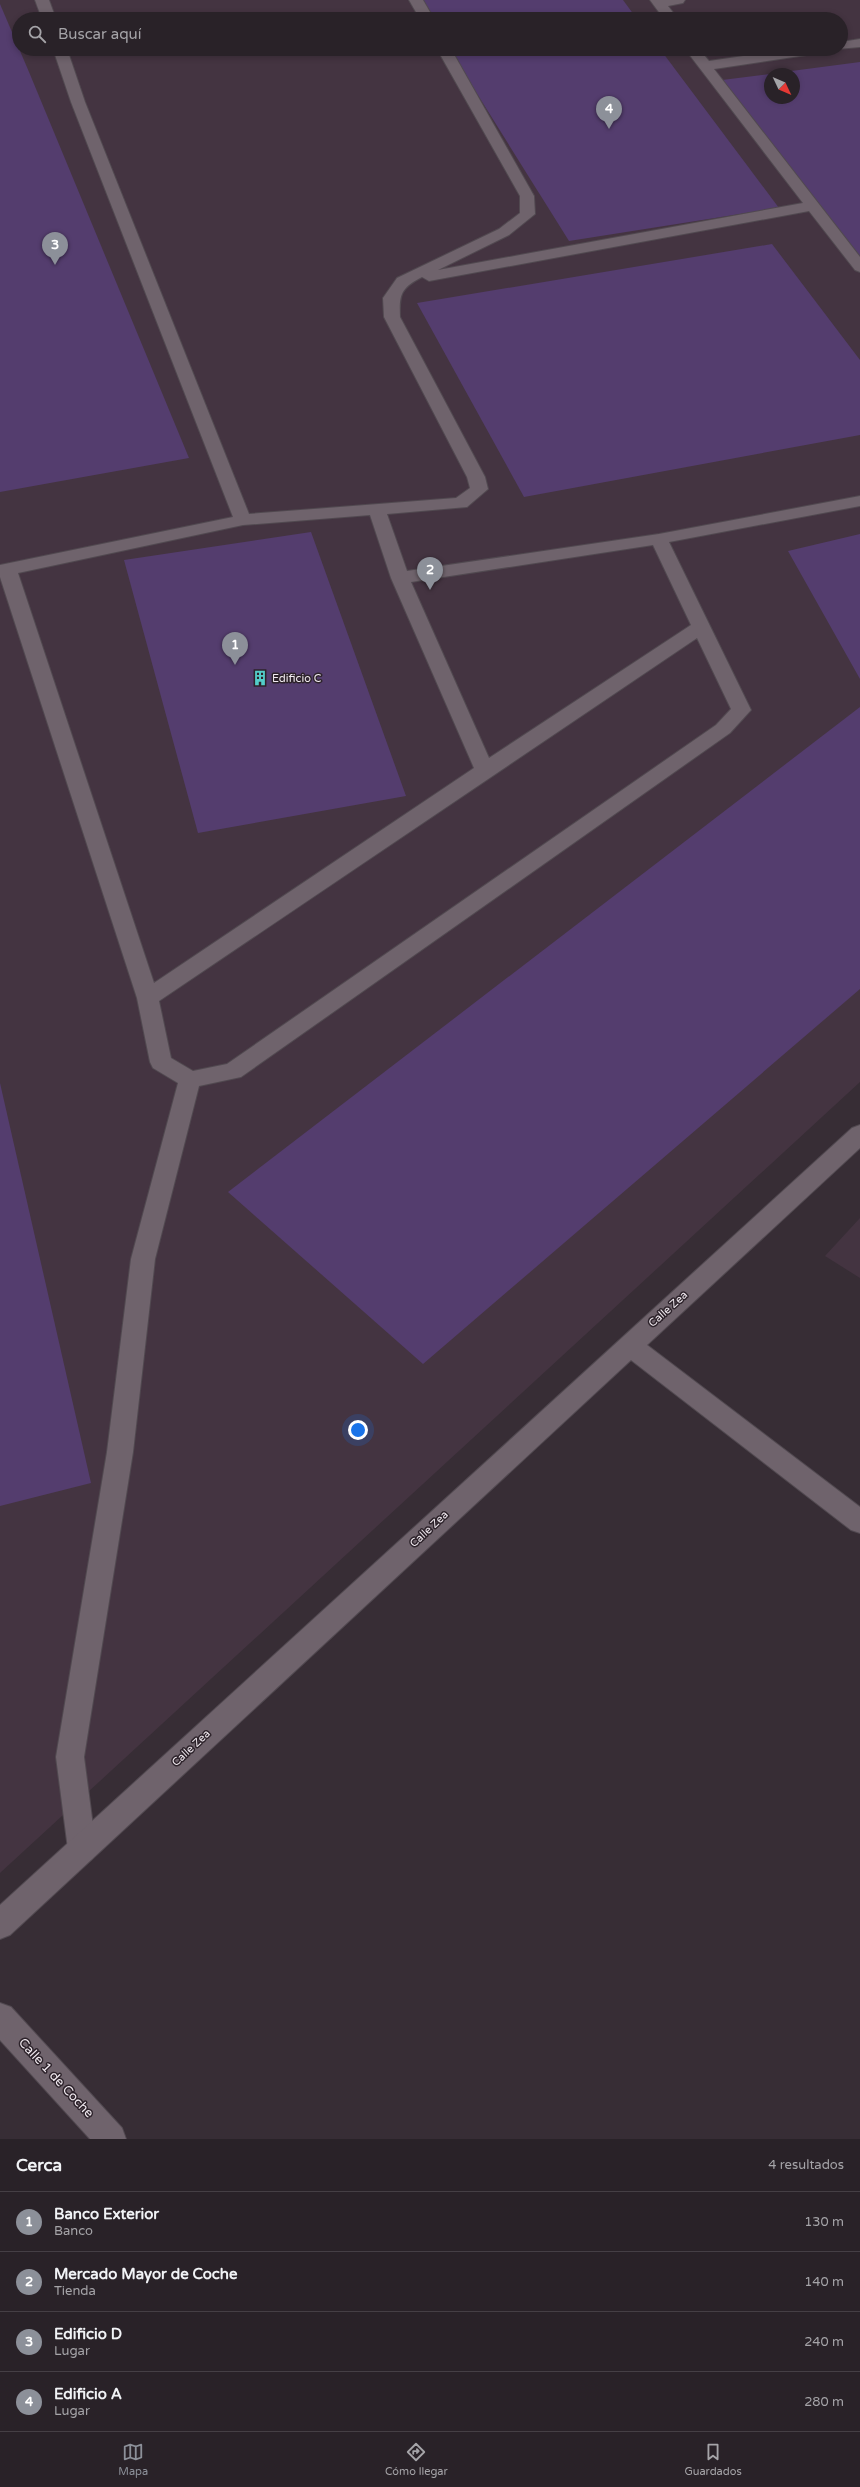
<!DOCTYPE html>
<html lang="es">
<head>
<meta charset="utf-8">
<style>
	body { margin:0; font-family:"Varela Round",sans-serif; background:#352f34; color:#f1f3f6 }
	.compass { position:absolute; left:764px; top:68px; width:36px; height:36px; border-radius:50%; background:#292228; box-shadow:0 2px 6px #0003; rotate:134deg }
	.you { position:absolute; left:358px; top:1430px; width:14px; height:14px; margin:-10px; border:3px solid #fff; border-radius:50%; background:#1a73e8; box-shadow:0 0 0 6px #1a73e833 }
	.badge { display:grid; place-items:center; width:26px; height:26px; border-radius:50%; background:#8c9099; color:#fff; font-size:13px; font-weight:700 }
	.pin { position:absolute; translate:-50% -33px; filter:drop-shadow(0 1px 2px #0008) }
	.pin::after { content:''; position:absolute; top:21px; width:14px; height:12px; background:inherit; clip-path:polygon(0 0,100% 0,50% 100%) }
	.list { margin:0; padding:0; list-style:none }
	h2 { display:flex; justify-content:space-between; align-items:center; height:52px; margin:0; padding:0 16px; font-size:17px }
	h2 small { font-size:13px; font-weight:400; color:#a5a4a8 }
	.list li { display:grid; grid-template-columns:26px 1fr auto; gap:12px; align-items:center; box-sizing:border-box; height:60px; padding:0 16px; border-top:1px solid #453f45 }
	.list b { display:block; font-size:15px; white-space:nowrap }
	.list p { margin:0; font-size:13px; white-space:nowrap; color:#a5a4a8 }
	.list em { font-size:13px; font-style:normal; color:#a5a4a8 }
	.icon { flex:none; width:22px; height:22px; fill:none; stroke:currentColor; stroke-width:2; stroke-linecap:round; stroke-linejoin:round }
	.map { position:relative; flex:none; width:860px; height:2139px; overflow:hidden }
	.search { position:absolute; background:#292228; box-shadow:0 2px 6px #0003; left:12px; right:12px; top:12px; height:44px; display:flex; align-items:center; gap:10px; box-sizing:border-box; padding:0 14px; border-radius:22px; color:#a5a4a8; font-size:15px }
	.sheet { height:292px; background:#292228 }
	nav { display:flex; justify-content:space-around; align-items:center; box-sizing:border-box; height:56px; border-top:1px solid #453f45; background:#292228; font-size:11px; color:#a5a4a8 }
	nav a { display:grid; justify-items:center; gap:2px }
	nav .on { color:#8c9099 }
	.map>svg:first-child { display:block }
</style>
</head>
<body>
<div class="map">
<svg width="860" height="2139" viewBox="0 0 860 2139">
	<rect width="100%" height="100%" fill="#372d35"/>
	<!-- built -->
	<g fill="#443441" fill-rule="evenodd">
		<path d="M0 0H860V1082L0 1873ZM19 19H841V49H19ZM770 74H794V98H770Z"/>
		<path d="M860 1218V1278L825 1256Z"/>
	</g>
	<!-- building -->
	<g fill="#543d6e">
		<path d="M418 0H623L637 19H430Z"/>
		<path d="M0 4 29 72 189 458 0 492Z"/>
		<path d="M449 49H660L779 208 569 241Z"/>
		<path d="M860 62V259L722 80 770 74V98H794V74L776 73Z"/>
		<path d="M772 244 860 360V435L524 497 417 303Z"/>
		<path d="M311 532 406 796 198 833 124 560Z"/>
		<path d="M860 534V679L788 551Z"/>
		<path d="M860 707V989L423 1364 228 1192Z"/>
		<path d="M0 1083 91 1483 0 1506Z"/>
	</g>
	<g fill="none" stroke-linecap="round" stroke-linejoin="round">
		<defs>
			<g id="lane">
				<path d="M35 0H49L56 19H42Z"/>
				<path d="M409 0H423L434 19H420Z"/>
				<path d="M650 0H685L683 3 668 6 678 19H664Z"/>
				<path d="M860 39V47L837 49H841V42Z"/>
				<path d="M53 49H67L85 102 249 514 456 498 470 488 467 477 384 317 383 298 397 278 499 229 520 213V196L437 49H451L534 196 535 214 509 235 438 270 803 203 685 49H699L709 61 792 49H827L820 53 714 69 860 257V272L855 270 809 211 429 281 422 277C401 288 399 294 400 317L485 477 488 489 467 507 387 514 407 571 659 534 860 496V506L669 542 751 710 730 733 241 1077 199 1086 155 1259 133 1452 84 1757 96 1849 92 1859 82 1863 72 1859 68 1849 56 1757 107 1452 131 1259 178 1083 153 1068 150 1062 137 998 0 577V565L233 517 71 102ZM370 515 391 578 474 768 154 983 18 573 243 525ZM653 545 691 625 489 758 411 582ZM697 638 731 709 716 725 227 1064 193 1071 171 1058 159 1001Z"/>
			</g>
			<g id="street">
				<path d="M860 1125V1148L647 1345 860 1507V1533L851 1530 631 1360 10 1935 0 1939V1905L852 1128Z"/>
				<path d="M0 2003 11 2007 122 2128 126 2139H90L0 2040Z"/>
			</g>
		</defs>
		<!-- lane casing -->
		<use href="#lane" stroke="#514950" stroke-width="2"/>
		<!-- street casing -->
		<use href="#street" stroke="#514950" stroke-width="2"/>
		<!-- lane -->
		<use href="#lane" fill="#6f636c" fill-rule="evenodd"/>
		<!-- street -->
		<use href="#street" fill="#6f636c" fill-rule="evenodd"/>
	</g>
	<!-- icons -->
	<defs>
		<symbol id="building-bare" viewBox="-9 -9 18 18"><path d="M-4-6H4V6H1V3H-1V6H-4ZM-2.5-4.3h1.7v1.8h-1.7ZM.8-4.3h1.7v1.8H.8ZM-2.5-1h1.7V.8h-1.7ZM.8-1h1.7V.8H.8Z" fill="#53cdc9" stroke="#2d232b" stroke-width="2.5" paint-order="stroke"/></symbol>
	</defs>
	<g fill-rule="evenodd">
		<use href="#building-bare" x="249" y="667" width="22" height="22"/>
	</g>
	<g text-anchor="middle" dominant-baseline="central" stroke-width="3" stroke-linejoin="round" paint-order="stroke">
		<!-- poi labels -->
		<g font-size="11" fill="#f3ecf2" stroke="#2d232b" text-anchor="start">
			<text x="272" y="678">Edificio C</text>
		</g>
		<!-- street labels -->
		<g font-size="11" fill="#f3ecf2" stroke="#2d232b">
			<text transform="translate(668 1309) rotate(-42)">Calle Zea</text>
			<text transform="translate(429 1529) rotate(-43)">Calle Zea</text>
			<text transform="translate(191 1748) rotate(-43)">Calle Zea</text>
		</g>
		<!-- near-street labels -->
		<g font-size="13" fill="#f3ecf2" stroke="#2d232b">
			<text transform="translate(56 2078) rotate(47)">Calle 1 de Coche</text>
		</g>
	</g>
</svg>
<svg class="compass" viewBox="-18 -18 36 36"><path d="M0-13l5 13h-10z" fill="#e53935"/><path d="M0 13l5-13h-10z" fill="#a5a4a8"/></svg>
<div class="you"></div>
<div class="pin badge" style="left:235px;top:665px">1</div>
<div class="pin badge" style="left:430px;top:590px">2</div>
<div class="pin badge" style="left:55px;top:265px">3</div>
<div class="pin badge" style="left:609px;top:129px">4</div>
<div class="search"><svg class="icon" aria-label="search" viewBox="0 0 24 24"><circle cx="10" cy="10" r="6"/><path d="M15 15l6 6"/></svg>Buscar aquí</div>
</div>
<section class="sheet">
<h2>Cerca<small>4 resultados</small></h2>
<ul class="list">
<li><span class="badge">1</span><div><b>Banco Exterior</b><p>Banco</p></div><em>130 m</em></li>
<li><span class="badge">2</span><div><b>Mercado Mayor de Coche</b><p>Tienda</p></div><em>140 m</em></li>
<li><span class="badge">3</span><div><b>Edificio D</b><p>Lugar</p></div><em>240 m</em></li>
<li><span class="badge">4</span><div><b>Edificio A</b><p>Lugar</p></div><em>280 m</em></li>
</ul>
</section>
<nav>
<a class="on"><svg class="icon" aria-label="map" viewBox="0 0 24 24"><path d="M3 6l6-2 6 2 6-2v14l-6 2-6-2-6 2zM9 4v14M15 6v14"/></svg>Mapa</a>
<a><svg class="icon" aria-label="directions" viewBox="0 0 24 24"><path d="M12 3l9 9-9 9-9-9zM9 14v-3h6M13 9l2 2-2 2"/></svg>Cómo llegar</a>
<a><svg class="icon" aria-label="saved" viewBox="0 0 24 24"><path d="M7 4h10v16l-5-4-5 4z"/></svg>Guardados</a>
</nav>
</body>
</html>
